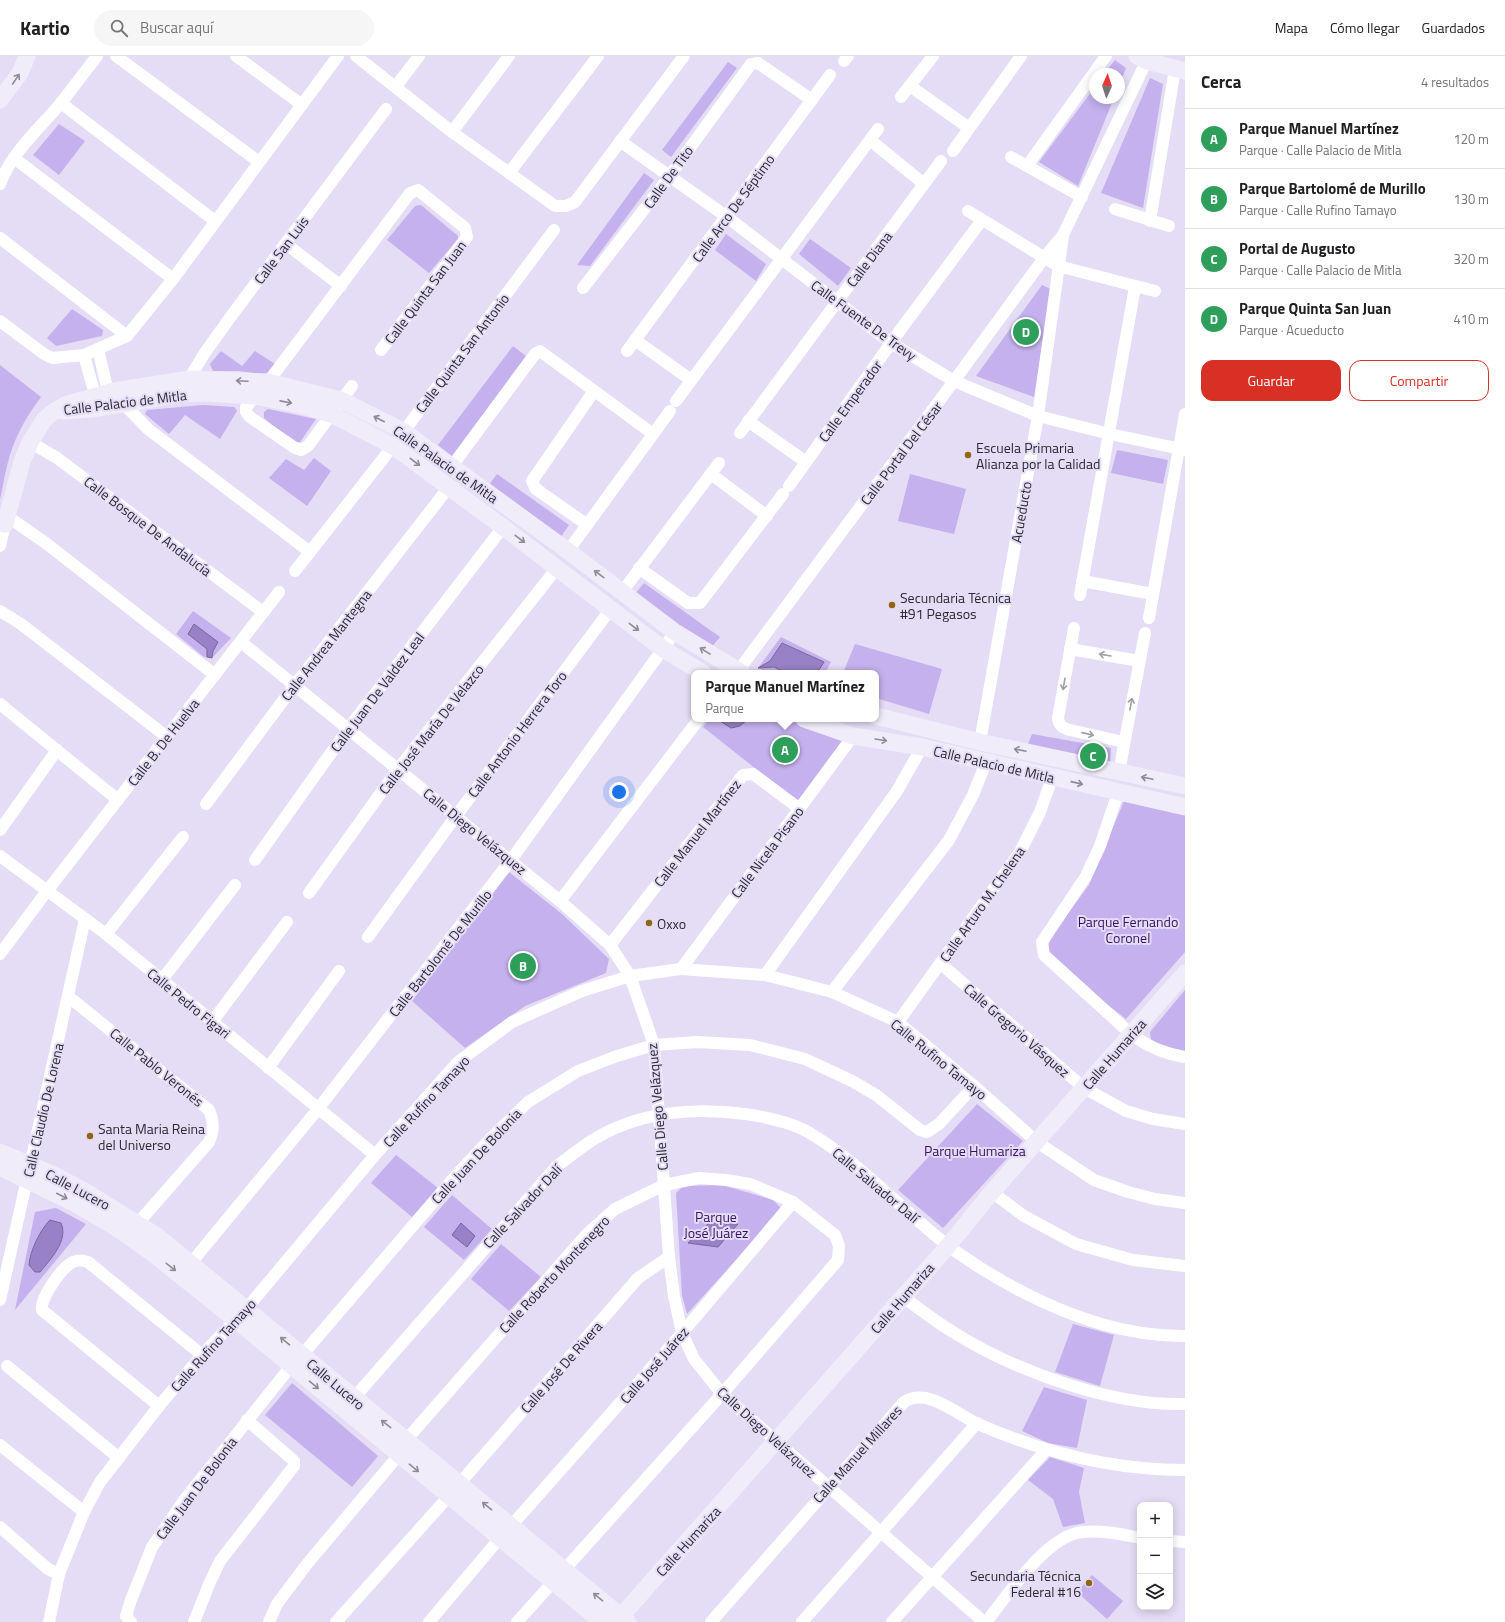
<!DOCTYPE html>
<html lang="es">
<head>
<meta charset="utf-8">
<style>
	body { margin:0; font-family:"Titillium Web",sans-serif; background:#f6f6f6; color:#202124 }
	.controls { position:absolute; right:12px; bottom:12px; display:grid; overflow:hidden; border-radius:8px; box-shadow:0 2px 10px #0003 }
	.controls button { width:36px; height:36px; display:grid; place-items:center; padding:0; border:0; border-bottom:1px solid #e0e0e0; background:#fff; color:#202124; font:20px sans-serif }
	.compass { position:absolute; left:1089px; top:12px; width:36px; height:36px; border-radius:50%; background:#fff; box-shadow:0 2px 10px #0003; rotate:3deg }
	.you { position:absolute; left:619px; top:736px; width:14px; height:14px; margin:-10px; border:3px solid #fff; border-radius:50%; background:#1a73e8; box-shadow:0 0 0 6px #1a73e833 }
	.badge { display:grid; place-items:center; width:26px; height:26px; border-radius:50%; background:#d93025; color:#fff; font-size:13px; font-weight:700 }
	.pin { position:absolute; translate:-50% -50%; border:2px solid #fff; box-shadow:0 1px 4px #0006 }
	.popup { position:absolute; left:691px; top:614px; width:188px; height:52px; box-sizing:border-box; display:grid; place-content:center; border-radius:8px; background:#fff; filter:drop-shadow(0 1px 3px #0005); font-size:13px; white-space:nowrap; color:#757577 }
	.popup b { font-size:15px; color:#202124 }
	.popup::after { content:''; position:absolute; left:50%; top:100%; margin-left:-8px; border:8px solid transparent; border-top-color:#fff }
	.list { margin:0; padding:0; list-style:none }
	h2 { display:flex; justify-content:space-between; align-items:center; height:52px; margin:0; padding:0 16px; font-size:17px }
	h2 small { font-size:13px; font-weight:400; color:#757577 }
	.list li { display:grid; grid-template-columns:26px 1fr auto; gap:12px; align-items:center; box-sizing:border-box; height:60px; padding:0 16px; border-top:1px solid #e0e0e0 }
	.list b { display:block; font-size:15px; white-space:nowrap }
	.list p { margin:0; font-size:13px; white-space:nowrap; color:#757577 }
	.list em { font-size:13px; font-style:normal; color:#757577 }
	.actions { display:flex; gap:8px; padding:12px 16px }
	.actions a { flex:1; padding:9px 0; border:1px solid #d93025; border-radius:12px; text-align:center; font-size:14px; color:#d93025 }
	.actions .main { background:#d93025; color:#fff }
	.icon { flex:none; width:22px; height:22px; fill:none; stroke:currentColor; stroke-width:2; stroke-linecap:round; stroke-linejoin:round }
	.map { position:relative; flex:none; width:1185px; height:1566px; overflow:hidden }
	header { display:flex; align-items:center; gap:24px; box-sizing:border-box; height:56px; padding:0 20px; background:#fff; border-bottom:1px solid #e0e0e0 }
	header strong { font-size:19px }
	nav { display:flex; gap:22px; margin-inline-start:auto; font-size:14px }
	.search { width:280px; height:36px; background:#f6f6f6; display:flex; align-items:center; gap:10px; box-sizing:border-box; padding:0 14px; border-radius:22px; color:#757577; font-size:15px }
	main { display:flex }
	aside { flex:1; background:#fff }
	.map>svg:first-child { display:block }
</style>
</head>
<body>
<header>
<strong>Kartio</strong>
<div class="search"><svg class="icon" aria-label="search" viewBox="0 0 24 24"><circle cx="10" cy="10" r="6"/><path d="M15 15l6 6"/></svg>Buscar aquí</div>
<nav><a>Mapa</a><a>Cómo llegar</a><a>Guardados</a></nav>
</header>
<main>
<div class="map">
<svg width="1185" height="1566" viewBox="0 0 1185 1566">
	<rect width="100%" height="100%" fill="#e4ddf5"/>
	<!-- green -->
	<g fill="#c4b1ee">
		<path d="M1115 4 1126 12 1119 30V18H1104Z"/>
		<path d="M728 6 737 12 671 101 662 94Z"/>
		<path d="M1150 22 1163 28 1143 152 1101 137Z"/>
		<path d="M1095 31V42H1114L1078 130 1039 106Z"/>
		<path d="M59 68 85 85 59 119 33 99Z"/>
		<path d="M644 117 654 124 590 210 577 209Z"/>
		<path d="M421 149 458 180V183L429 217 387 184 415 150Z"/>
		<path d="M726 178 766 208 756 225 715 194Z"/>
		<path d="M810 183 851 212 838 230 799 198Z"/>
		<path d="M1042 229 1051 233 1034 341 976 320Z"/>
		<path d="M72 253 103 274 102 280 56 290 47 282Z"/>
		<path d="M513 290 526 300 454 402 438 389Z"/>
		<path d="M221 295 242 310 255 295 275 308 266 319 239 315H213L210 308Z"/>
		<path d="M0 309 41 341C25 362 13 384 7 410 4 421 3 432 0 443Z"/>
		<path d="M203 349 234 351 237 355 220 383 185 359 169 378 145 358 147 354Z"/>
		<path d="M268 353 316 363 300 386H292L264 362V356Z"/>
		<path d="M1117 394 1168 404 1163 428 1111 417Z"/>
		<path d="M314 402 331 415 307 450 269 422 286 403 304 414Z"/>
		<path d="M497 418 569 469 560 482 488 430Z"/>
		<path d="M910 418 966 433 954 478 898 465Z"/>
		<path d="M644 527 720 581 710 593 635 538Z"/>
		<path d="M193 555 231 582 212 602 204 601 176 578Z"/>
		<path d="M781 581 831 606 825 617H770L758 612Z"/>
		<path d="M855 588 942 613 929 658 876 642V617H843Z"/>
		<path d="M710 663H790L845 685 799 747 703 671Z"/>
		<path d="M1032 678 1111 692 1110 708 1028 688Z"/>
		<path d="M1124 745 1185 758V896L1126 963 1056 909 1050 899 1048 890 1052 879 1089 829Z"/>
		<path d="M509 816 562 858 609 903 606 917 525 950 465 992 412 945Z"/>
		<path d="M1185 934V995L1157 988 1151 985 1150 976Z"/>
		<path d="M977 1048 1023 1085 943 1172 898 1134Z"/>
		<path d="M396 1099 438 1132 412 1161 371 1127Z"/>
		<path d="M722 1129 773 1144 782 1153 687 1258 682 1239 676 1137 683 1130Z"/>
		<path d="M452 1139 492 1173 464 1204 424 1171Z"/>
		<path d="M56 1152 86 1168 15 1254 35 1156Z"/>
		<path d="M501 1188 541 1221 509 1255 471 1223Z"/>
		<path d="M1073 1268 1114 1279 1100 1330 1055 1316Z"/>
		<path d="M292 1327 378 1400 352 1431 265 1359Z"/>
		<path d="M1044 1331 1087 1344 1077 1392 1048 1387 1022 1375Z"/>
		<path d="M1050 1401 1084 1412 1079 1436 1085 1467 1063 1471 1053 1443 1028 1424Z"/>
		<path d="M1092 1519 1123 1545 1107 1563 1077 1536Z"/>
	</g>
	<!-- water -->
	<g fill="#9881c6" stroke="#78679a">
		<path d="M194 568 218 586 213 595 212 602 207 601V593L188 578Z"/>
		<path d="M782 587 824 606 817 617H786L774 611 758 612 770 605Z"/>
		<path d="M717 663H748L740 670 731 672Z"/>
		<path d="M50 1164 61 1167C69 1184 50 1204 40 1216H35L29 1209C30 1195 40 1174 50 1164Z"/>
		<path d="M461 1167 475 1180 467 1191 452 1179Z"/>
		<path d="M709 1167 738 1168 718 1191 688 1187Z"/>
	</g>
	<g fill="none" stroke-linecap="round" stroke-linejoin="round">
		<!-- street -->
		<g stroke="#fff" stroke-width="12">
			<path d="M97 0 61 47 215 165"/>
			<path d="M116 0 259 106"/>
			<path d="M236 0 302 49"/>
			<path d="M356 0 452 76 555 150H566L575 146 684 0"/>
			<path d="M844 5 848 0"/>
			<path d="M396 30 419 0"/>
			<path d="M910 30 969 72"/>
			<path d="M901 41 933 0"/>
			<path d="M452 76 509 0"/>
			<path d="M870 84 924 128"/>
			<path d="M620 85 727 161 891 287 954 325 1038 360 1110 378 1185 394"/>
			<path d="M953 95 1021 0"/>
			<path d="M1011 101 1082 141"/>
			<path d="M14 102 173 223"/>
			<path d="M1027 110 1106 0"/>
			<path d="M509 117 598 0"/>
			<path d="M0 128C11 97 40 72 61 47"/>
			<path d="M1115 153 1169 170"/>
			<path d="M968 155 1058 210 1155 235"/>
			<path d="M1150 165 1175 13"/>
			<path d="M0 182 127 280"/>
			<path d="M286 188 341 230"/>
			<path d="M583 232 663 129 751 8 758 7 812 44"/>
			<path d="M0 265 44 298 52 302 84 299 127 280 173 223 338 0"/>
			<path d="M635 284 691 324"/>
			<path d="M98 293 108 336"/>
			<path d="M627 295 830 19"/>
			<path d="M84 299 95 339"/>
			<path d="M186 328 204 298 229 263 386 53"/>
			<path d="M352 330 308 390 301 394 295 392 250 361 246 356V351L268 326 410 137 418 134 465 172 467 181 381 294"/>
			<path d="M120 344 148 373 310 496"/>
			<path d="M676 345 878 73"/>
			<path d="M748 365 806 406"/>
			<path d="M740 377 941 105"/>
			<path d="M30 386 57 402 263 556"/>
			<path d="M452 410 535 298 540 295 653 378"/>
			<path d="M711 418 767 460"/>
			<path d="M789 430 901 273 982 164"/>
			<path d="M7 460 47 488 215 619"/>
			<path d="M586 468 536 433 532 425 594 335"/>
			<path d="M0 490 5 468"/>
			<path d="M568 495 670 355"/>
			<path d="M639 512 688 547H700L783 438"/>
			<path d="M295 515 393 390 554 174"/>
			<path d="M1082 525 1153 538"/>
			<path d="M622 536 719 407"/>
			<path d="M1080 539 1135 231"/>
			<path d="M0 555 21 568 167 681"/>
			<path d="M1149 562 1185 358"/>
			<path d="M1074 572 1058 662C1059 670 1063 672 1070 674L1124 686"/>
			<path d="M241 586 560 845 610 889 630 920 654 989 669 1201 674 1240 682 1277 694 1303 722 1338 984 1566"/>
			<path d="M1070 593 1139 605"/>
			<path d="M738 615 954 325 1044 202 1063 179 1149 0"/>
			<path d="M0 648 118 744"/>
			<path d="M980 686 1038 360 1063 180"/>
			<path d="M1119 716 1145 577"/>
			<path d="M1118 737 1100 790 1086 820 1042 886 1044 899 1131 978C1148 991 1164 998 1185 1001"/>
			<path d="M206 748 294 630 449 431"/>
			<path d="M0 774 57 694"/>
			<path d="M0 800 106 878 375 1099"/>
			<path d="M255 804 348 673 503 471"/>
			<path d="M309 837 398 713 557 512"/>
			<path d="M560 845 699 663"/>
			<path d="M106 878 183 781"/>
			<path d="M368 881 456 760 610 554"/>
			<path d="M610 889 743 719 753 718 800 753"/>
			<path d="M0 898 47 835 279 536"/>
			<path d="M941 908 1084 1032 1126 1055 1153 1063 1185 1068"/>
			<path d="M681 913 853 680"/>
			<path d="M765 919 897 735 922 691"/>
			<path d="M161 925 235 829"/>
			<path d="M832 936 949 784 973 739 986 706"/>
			<path d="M69 941 209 1054C214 1066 214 1074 209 1086L138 1167"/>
			<path d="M212 966 287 866"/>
			<path d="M898 966 1020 796 1040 756 1052 722"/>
			<path d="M268 1012 339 915"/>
			<path d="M992 1136 1024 1160 1076 1188 1133 1204 1185 1210"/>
			<path d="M191 1207 318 1053 511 804 675 576"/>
			<path d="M903 1241C920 1253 936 1266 953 1276 1015 1315 1111 1350 1185 1348"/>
			<path d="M0 1244 85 863"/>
			<path d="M302 1299 459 1116 490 1083 528 1046 578 1015 617 1000 654 989 697 986 750 989 805 1003 852 1025 876 1039 920 1074 927 1076 939 1068 974 1030"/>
			<path d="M7 1310 119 1402"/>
			<path d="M353 1343 557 1110C568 1102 579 1093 591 1085 637 1056 693 1051 745 1058 766 1061 795 1067 813 1079 862 1109 901 1153 947 1189 957 1197 969 1204 979 1211 1041 1250 1111 1281 1185 1280"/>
			<path d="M159 1350 42 1254C40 1242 62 1211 73 1206 78 1204 83 1204 88 1206L202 1299"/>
			<path d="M406 1384 587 1178 615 1153 664 1129 699 1122 726 1124 750 1128 793 1146 835 1179 839 1190 838 1204 722 1338 564 1514"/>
			<path d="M0 1389 84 1456"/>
			<path d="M459 1428 638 1222 669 1201"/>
			<path d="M511 1470 682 1277 793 1146"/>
			<path d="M0 1471 48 1513 59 1518"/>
			<path d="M1170 1485 1185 1486"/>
			<path d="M49 1566 59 1518 84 1456 100 1426 159 1350 202 1299 247 1252 375 1099 458 1006 512 966 582 935 630 920 681 913 765 919 832 936 898 966 974 1030 1037 1086 1094 1124 1128 1136 1155 1143 1185 1147"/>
			<path d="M131 1566 126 1560 131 1544 152 1491 185 1443 291 1310"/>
			<path d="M194 1566 210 1526 220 1505 294 1410V1405L247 1364"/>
			<path d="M269 1566 277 1548 307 1508 398 1400"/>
			<path d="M336 1566 449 1440"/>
			<path d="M429 1566 500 1482"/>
			<path d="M517 1566 553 1526"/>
			<path d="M711 1566 904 1346C928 1331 956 1358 978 1368 1044 1397 1113 1414 1185 1414"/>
			<path d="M802 1566 977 1367"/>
			<path d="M892 1566 1046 1394"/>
			<path d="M986 1566C1008 1539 1046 1480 1082 1476 1102 1474 1121 1478 1140 1482"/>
		</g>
		<!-- secondary -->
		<g stroke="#f0ecfa" stroke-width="17">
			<path d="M1137 0 1147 5 1185 15"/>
			<path d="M0 44 20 17 27 0"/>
			<path d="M63 355 92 353 180 338 206 337 255 340 300 349 331 358 393 390 503 471 663 593 703 617"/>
			<path d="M0 467 5 468 22 406 30 386 44 364 53 356 65 349 114 335 189 323 268 326 341 344 403 375 568 495 675 576 742 617"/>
			<path d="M876 660 980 686 1185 730"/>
			<path d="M804 663 853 680 922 691 1185 751"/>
			<path d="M0 1096 52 1118 86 1136 157 1180 628 1566"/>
			<path d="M0 1111 72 1146 115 1171 151 1196 236 1264 602 1566"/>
			<path d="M616 1566 903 1241 948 1190 992 1136 1185 917"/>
		</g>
	</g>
	<!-- one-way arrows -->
	<defs><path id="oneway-shaft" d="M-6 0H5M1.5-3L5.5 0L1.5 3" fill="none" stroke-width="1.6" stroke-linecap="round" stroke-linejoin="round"/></defs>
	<g stroke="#8e8b96">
		<use href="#oneway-shaft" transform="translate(16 23) rotate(-56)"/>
		<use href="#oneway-shaft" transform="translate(242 325) rotate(-177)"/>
		<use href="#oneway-shaft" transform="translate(286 346) rotate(11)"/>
		<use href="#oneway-shaft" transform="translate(379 363) rotate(-153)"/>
		<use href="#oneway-shaft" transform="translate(415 406) rotate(37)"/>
		<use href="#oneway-shaft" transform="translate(520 483) rotate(37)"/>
		<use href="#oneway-shaft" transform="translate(599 518) rotate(-143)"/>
		<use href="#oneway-shaft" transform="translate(634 571) rotate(37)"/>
		<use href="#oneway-shaft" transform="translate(705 595) rotate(-148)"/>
		<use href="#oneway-shaft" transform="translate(881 684) rotate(9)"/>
		<use href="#oneway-shaft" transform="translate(1020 694) rotate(-168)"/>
		<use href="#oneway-shaft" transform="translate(1147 722) rotate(-168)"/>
		<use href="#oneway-shaft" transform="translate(1077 727) rotate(13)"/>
		<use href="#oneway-shaft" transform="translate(62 1140) rotate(27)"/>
		<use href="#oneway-shaft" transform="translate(171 1211) rotate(38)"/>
		<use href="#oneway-shaft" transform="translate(285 1285) rotate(-140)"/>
		<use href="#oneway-shaft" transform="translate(314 1329) rotate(40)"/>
		<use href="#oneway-shaft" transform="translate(386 1368) rotate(-142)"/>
		<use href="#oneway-shaft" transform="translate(414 1412) rotate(39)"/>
		<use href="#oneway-shaft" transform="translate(487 1450) rotate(-141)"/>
		<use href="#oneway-shaft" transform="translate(598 1541) rotate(-141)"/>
	</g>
	<g stroke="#a09fa3">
		<use href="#oneway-shaft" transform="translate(1105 599) rotate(-170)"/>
		<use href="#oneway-shaft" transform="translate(1064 628) rotate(100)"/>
		<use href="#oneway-shaft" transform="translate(1131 648) rotate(-79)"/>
		<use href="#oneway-shaft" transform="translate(1088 678) rotate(13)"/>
	</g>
	<!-- markers -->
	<g fill="#926611" stroke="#e4ddf5" stroke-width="1.5">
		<circle cx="968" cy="399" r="4"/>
		<circle cx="892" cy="549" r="4"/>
		<circle cx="649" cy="867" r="4"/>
		<circle cx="90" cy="1080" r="4"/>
		<circle cx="1089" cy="1527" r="4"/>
	</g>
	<g text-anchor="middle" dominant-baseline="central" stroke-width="4" stroke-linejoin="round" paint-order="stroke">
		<!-- street labels -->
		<g font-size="14" fill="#2c2a33" stroke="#e4ddf5">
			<text transform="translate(668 121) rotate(-54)">Calle De Tito</text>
			<text transform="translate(733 152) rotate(-54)">Calle Arco De Séptimo</text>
			<text transform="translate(281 194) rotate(-53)">Calle San Luis</text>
			<text transform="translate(869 203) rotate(-53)">Calle Diana</text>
			<text transform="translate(425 236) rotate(-53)">Calle Quinta San Juan</text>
			<text transform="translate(864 264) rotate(36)">Calle Fuente De Trevy</text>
			<text transform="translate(462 297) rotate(-53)">Calle Quinta San Antonio</text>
			<text transform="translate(850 345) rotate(-54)">Calle Emperador</text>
			<text transform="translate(125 346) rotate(-7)">Calle Palacio de Mitla</text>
			<text transform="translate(901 397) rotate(-53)">Calle Portal Del César</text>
			<text transform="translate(446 408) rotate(35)">Calle Palacio de Mitla</text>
			<text transform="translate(1021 456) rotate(-80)">Acueducto</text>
			<text transform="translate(148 470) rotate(37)">Calle Bosque De Andalucía</text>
			<text transform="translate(326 589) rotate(-52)">Calle Andrea Mantegna</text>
			<text transform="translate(377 636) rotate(-53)">Calle Juan De Valdez Leal</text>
			<text transform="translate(431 673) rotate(-52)">Calle José María De Velazco</text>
			<text transform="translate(517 678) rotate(-53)">Calle Antonio Herrera Toro</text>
			<text transform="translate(163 686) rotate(-52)">Calle B. De Huelva</text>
			<text transform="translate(994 708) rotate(13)">Calle Palacio de Mitla</text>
			<text transform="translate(475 775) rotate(39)">Calle Diego Velázquez</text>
			<text transform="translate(697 777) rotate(-52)">Calle Manuel Martínez</text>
			<text transform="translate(767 796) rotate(-53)">Calle Nicela Pisano</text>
			<text transform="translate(982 848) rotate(-55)">Calle Arturo M. Chelena</text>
			<text transform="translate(440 897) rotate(-52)">Calle Bartolomé De Murillo</text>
			<text transform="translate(189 947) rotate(39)">Calle Pedro Figari</text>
			<text transform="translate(1017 974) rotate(41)">Calle Gregorio Vásquez</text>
			<text transform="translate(1114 998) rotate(-49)">Calle Humariza</text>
			<text transform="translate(939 1003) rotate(39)">Calle Rufino Tamayo</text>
			<text transform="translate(157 1011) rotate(39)">Calle Pablo Veronés</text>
			<text transform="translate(426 1045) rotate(-47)">Calle Rufino Tamayo</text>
			<text transform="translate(657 1051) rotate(-95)">Calle Diego Velázquez</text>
			<text transform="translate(43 1054) rotate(-77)">Calle Claudio De Lorena</text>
			<text transform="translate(476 1100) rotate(-47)">Calle Juan De Bolonia</text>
			<text transform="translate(876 1129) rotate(40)">Calle Salvador Dalí</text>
			<text transform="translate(78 1133) rotate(28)">Calle Lucero</text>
			<text transform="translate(522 1150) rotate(-47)">Calle Salvador Dalí</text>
			<text transform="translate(554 1218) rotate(-47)">Calle Roberto Montenegro</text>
			<text transform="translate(902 1242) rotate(-49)">Calle Humariza</text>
			<text transform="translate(213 1289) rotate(-48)">Calle Rufino Tamayo</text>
			<text transform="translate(654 1309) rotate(-49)">Calle José Juárez</text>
			<text transform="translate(561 1311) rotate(-49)">Calle José De Rivera</text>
			<text transform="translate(336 1328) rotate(40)">Calle Lucero</text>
			<text transform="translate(767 1376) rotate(42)">Calle Diego Velázquez</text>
			<text transform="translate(857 1398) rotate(-48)">Calle Manuel Millares</text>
			<text transform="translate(196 1432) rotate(-53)">Calle Juan De Bolonia</text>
			<text transform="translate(688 1485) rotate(-48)">Calle Humariza</text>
		</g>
		<!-- poi labels -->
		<g font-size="14" fill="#2c2a33" stroke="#e4ddf5" text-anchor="start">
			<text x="976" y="391">Escuela Primaria<tspan x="976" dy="16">Alianza por la Calidad</tspan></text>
			<text x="900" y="541">Secundaria Técnica<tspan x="900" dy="16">#91 Pegasos</tspan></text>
			<text x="657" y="867">Oxxo</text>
			<text x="98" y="1072">Santa Maria Reina<tspan x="98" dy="16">del Universo</tspan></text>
			<text x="1081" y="1519" text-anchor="end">Secundaria Técnica<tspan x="1081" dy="16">Federal #16</tspan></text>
		</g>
		<!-- park labels -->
		<g font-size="14" fill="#381165" stroke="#e4ddf5">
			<text x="1128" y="865">Parque Fernando<tspan x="1128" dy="16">Coronel</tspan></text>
			<text x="975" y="1094">Parque Humariza</text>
			<text x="716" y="1160">Parque<tspan x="716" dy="16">José Juárez</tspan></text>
		</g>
	</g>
</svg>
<div class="controls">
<button>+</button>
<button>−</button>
<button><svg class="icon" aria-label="layers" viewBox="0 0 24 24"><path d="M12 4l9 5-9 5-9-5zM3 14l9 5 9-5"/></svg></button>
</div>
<svg class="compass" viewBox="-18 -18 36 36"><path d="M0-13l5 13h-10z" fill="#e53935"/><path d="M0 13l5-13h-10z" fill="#757577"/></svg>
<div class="you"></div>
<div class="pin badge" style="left:785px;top:694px;background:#2e9e5b">A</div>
<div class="popup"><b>Parque Manuel Martínez</b>Parque</div>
<div class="pin badge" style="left:523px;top:910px;background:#2e9e5b">B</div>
<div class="pin badge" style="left:1093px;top:700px;background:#2e9e5b">C</div>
<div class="pin badge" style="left:1026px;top:276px;background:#2e9e5b">D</div>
</div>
<aside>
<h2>Cerca<small>4 resultados</small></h2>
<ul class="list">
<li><span class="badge" style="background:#2e9e5b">A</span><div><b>Parque Manuel Martínez</b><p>Parque · Calle Palacio de Mitla</p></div><em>120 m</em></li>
<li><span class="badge" style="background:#2e9e5b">B</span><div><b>Parque Bartolomé de Murillo</b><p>Parque · Calle Rufino Tamayo</p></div><em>130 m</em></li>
<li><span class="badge" style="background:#2e9e5b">C</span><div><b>Portal de Augusto</b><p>Parque · Calle Palacio de Mitla</p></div><em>320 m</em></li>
<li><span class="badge" style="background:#2e9e5b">D</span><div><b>Parque Quinta San Juan</b><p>Parque · Acueducto</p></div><em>410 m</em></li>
</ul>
<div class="actions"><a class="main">Guardar</a><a>Compartir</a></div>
</aside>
</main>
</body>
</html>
